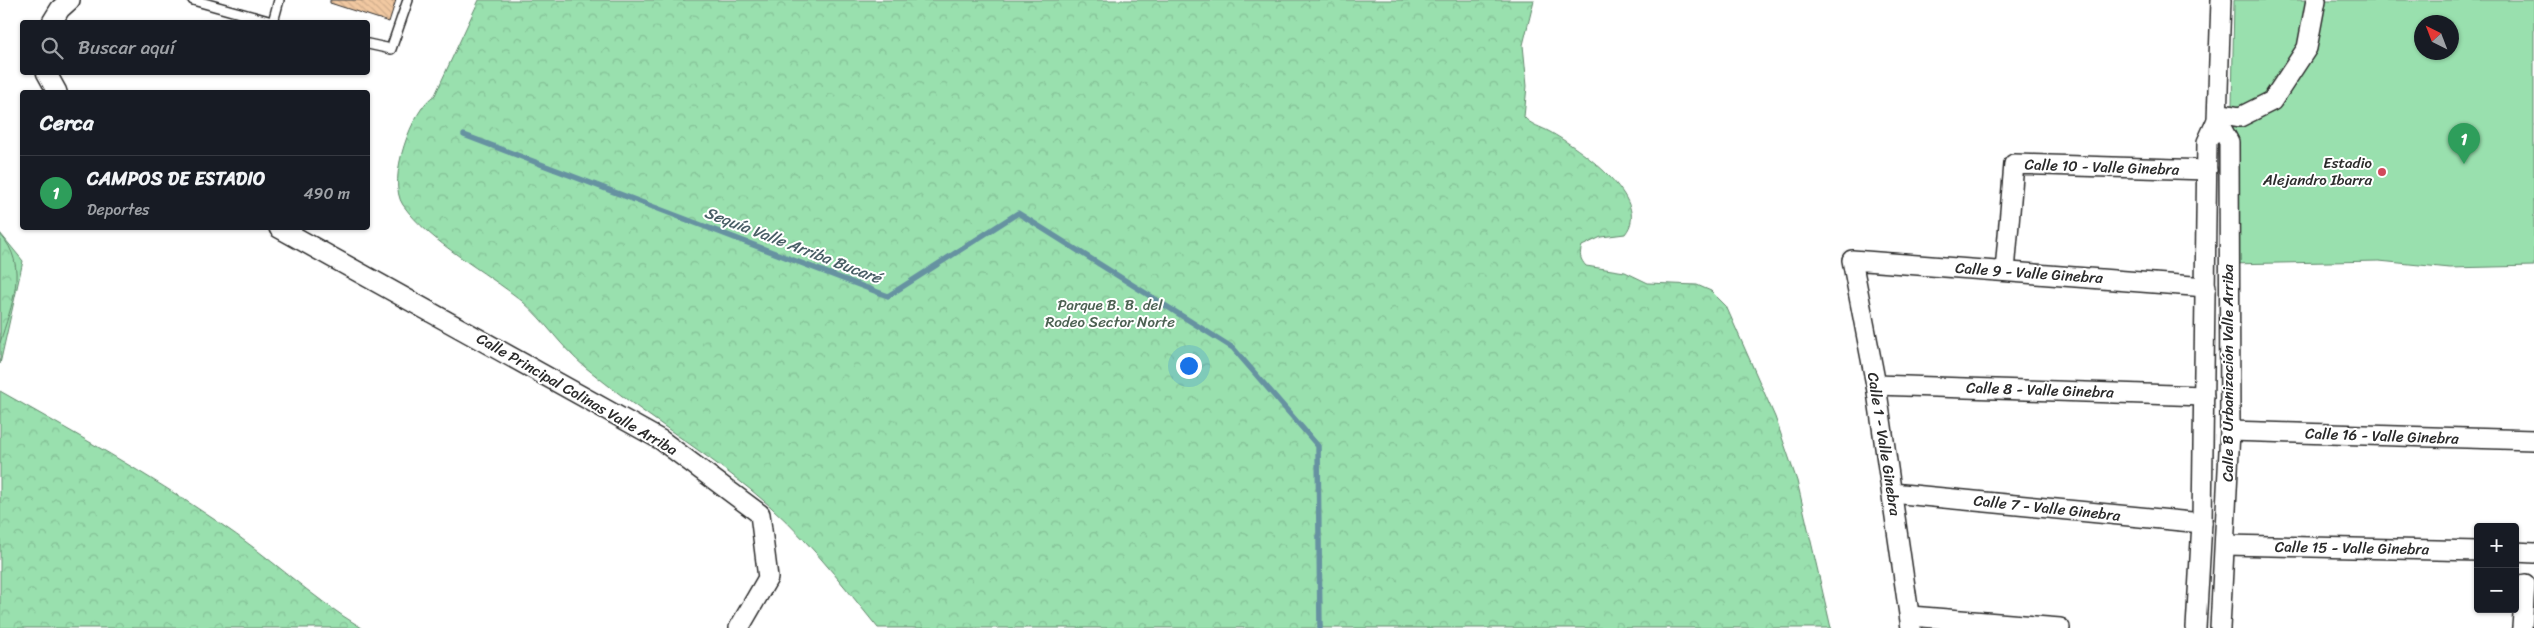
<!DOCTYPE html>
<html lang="es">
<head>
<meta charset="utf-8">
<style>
	body { margin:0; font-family:Sriracha,sans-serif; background:#242831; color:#f1f3f6 }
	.controls { position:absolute; right:15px; bottom:15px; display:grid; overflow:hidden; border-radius:5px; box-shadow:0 1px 4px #0004 }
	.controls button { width:45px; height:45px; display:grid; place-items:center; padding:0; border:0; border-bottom:1px solid #363941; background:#171b24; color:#f1f3f6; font:25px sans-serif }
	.compass { position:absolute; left:2414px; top:15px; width:45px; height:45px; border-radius:50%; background:#171b24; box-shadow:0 1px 4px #0004; rotate:318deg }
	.you { position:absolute; left:1188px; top:365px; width:18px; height:18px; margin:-12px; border:4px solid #fff; border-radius:50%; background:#1a73e8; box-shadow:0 0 0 8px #1a73e833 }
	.badge { display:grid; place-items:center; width:32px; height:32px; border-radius:50%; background:#0f766e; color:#fff; font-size:16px; font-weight:700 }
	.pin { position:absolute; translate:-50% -41px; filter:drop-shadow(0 1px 2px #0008) }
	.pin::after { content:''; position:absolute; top:26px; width:18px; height:15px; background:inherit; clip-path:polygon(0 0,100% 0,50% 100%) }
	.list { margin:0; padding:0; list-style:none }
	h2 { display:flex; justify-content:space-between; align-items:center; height:65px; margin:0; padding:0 20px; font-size:21px }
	h2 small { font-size:16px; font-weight:400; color:#9ea1a6 }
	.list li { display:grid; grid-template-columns:32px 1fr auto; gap:15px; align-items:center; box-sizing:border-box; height:75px; padding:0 20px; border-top:1px solid #363941 }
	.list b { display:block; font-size:19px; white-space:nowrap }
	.list p { margin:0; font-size:16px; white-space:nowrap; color:#9ea1a6 }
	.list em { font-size:16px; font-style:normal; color:#9ea1a6 }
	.icon { flex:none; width:28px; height:28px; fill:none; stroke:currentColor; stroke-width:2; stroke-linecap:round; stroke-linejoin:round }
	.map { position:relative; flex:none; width:2534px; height:628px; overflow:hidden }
	.search { position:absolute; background:#171b24; box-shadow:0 1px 4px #0004; left:20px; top:20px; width:350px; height:55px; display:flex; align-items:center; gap:12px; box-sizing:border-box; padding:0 18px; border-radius:5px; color:#9ea1a6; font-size:19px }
	.panel { position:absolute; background:#171b24; box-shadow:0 1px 4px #0004; left:20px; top:90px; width:350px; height:140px; border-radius:5px }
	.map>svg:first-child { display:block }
</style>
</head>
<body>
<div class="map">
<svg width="2534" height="628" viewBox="0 0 2534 628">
	<defs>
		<pattern id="forest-crowns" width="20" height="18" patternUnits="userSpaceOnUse" patternTransform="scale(1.25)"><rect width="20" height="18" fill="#99e0ae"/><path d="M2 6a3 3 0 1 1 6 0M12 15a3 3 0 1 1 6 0" fill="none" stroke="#84c096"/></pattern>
		<pattern id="building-back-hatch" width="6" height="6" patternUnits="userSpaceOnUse" patternTransform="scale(1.25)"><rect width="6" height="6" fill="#f1c8a1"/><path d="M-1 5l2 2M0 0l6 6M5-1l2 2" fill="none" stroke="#cfac8b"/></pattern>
	</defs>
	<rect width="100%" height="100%" fill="#fff"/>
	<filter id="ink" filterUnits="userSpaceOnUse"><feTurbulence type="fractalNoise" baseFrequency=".02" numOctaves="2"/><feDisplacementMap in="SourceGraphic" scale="10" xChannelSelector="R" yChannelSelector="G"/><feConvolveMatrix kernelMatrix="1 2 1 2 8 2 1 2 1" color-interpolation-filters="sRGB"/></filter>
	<g filter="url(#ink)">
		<!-- green -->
		<g fill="#99e0ae" stroke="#62866c" fill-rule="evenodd">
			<path d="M2234 0H2534V266L2450 268 2379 261 2229 264ZM2422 22H2452V52H2422Z"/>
			<path d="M0 233 23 261 0 364Z"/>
		</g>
		<!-- forest -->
		<g fill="url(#forest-crowns)" stroke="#62866c">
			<path d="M479 0H1534L1523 45 1527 86 1524 117C1531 125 1541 127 1550 132 1577 147 1654 199 1625 234L1601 237 1582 246C1579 255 1580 259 1586 266L1625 272 1648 283 1697 285 1711 291 1726 306 1775 417 1797 481 1831 628H878C839 580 800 529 751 490 698 447 638 411 585 367 562 348 545 321 522 301 485 271 430 243 403 205 386 181 412 108 435 95Z"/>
			<path d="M0 234C30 267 11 305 0 343Z"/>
			<path d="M0 391C74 433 148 474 218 522 268 555 310 597 362 628H0Z"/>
		</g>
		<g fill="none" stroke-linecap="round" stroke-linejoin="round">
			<!-- stream -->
			<path stroke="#6692a1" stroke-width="5.5" d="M464 135 888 296 1018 213 1233 348 1318 446 1320 628"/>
		</g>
		<!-- building -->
		<path fill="url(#building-back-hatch)" stroke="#2b2b2b" d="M330 0H396L389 22 330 3Z"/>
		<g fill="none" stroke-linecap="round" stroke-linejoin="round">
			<defs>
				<g id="lane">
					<path d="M193 0 272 22"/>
					<path d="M273 22 279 0"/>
					<path d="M368 44 391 49 408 0"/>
				</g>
				<g id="street">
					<path d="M52 22 60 9 70 0"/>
					<path d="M46 72 57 92"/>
					<path d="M2218 113 2240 117 2272 101 2307 48 2316 0"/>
					<path d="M2217 120 2229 142 2230 431 2220 628"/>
					<path d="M279 228 661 440 760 514 768 578 739 628"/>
					<path d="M2005 271 2014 164 2207 170"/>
					<path d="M1876 385 2204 396"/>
					<path d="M2230 431 2534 440"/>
					<path d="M1892 493 2202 523"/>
					<path d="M2226 545 2478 551"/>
					<path d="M2515 552 2534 553"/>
					<path d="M1910 616 2060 628"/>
					<path d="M1911 628 1876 385 1852 260 2206 287"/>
					<path d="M2196 628 2202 523 2207 142 2217 120 2221 0"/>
					<path d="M2522 628 2525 584"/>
				</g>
			</defs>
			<!-- lane casing -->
			<use href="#lane" stroke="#2b2b2b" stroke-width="12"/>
			<!-- street casing -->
			<use href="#street" stroke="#2b2b2b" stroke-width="22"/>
			<!-- lane -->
			<use href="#lane" stroke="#fff" stroke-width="9"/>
			<!-- street -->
			<use href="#street" stroke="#fff" stroke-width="19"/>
		</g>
	</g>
	<!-- markers -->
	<circle fill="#d1495b" stroke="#fff" stroke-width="2" cx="2382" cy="172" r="5"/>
	<g text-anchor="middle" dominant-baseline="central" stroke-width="4" stroke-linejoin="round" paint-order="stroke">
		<!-- poi labels -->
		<g font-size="15" fill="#2b2b2b" stroke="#fff" text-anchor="end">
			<text x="2372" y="163">Estadio<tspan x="2372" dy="17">Alejandro Ibarra</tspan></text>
		</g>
		<!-- street labels -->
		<g font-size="15" fill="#2b2b2b" stroke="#fff">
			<text transform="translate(2102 167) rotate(2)">Calle 10 - Valle Ginebra</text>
			<text transform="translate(2029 273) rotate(4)">Calle 9 - Valle Ginebra</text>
			<text transform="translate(2228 373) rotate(-90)">Calle B Urbanización Valle Arriba</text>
			<text transform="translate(2040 390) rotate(2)">Calle 8 - Valle Ginebra</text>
			<text transform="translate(577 394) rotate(30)">Calle Principal Colinas Valle Arriba</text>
			<text transform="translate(2382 436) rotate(2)">Calle 16 - Valle Ginebra</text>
			<text transform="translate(1884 444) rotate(81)">Calle 1 - Valle Ginebra</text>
			<text transform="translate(2047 508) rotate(6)">Calle 7 - Valle Ginebra</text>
			<text transform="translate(2352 548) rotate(1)">Calle 15 - Valle Ginebra</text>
		</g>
		<!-- park labels -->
		<g font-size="15" fill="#4c6152" stroke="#fff">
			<text x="1110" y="305">Parque B. B. del<tspan x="1110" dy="17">Rodeo Sector Norte</tspan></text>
		</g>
		<!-- water labels -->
		<g font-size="16" font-style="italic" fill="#495e66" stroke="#fff">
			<text transform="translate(793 245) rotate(21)">Sequía Valle Arriba Bucaré</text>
		</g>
	</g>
</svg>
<div class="controls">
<button>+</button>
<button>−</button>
</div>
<svg class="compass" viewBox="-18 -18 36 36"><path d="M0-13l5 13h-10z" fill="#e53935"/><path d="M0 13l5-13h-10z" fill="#9ea1a6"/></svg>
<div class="you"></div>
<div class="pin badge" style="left:2464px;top:164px;background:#2e9e5b">1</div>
<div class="search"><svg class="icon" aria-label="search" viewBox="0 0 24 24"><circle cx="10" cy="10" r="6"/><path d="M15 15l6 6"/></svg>Buscar aquí</div>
<section class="panel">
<h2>Cerca<small></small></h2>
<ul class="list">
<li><span class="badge" style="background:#2e9e5b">1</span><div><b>CAMPOS DE ESTADIO</b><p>Deportes</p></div><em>490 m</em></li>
</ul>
</section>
</div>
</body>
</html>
